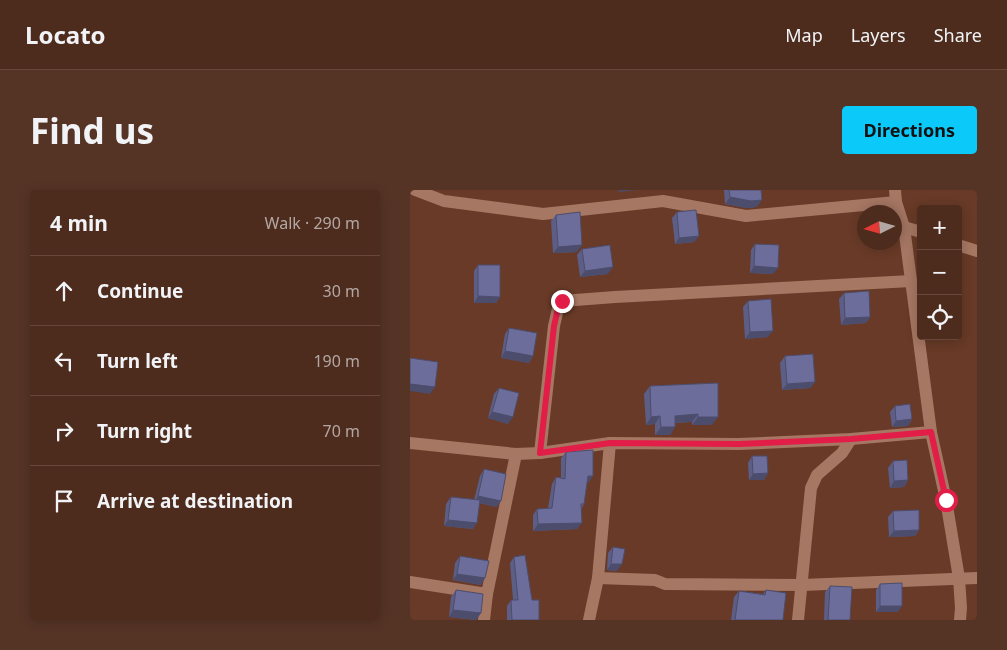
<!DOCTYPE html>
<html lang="en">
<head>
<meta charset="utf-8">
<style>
	body { margin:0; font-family:"Noto Sans",sans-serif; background:#553426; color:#f1f3f6 }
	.controls { position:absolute; right:15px; top:15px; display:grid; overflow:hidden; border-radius:5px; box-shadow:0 2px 12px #0003 }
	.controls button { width:45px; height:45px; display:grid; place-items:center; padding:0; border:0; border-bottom:1px solid #65483b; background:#4e2c1d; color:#f1f3f6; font:25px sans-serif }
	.compass { position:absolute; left:447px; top:15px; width:45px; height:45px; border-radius:50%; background:#4e2c1d; box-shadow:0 2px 12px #0003; rotate:265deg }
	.stop { position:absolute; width:15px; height:15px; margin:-11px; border:4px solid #e11d48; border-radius:50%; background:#fff }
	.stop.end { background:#e11d48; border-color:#fff; box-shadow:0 1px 5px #0008 }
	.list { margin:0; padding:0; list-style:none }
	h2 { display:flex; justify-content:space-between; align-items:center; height:65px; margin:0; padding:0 20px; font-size:21px }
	h2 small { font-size:16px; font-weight:400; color:#b3a7a4 }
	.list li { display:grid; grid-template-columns:32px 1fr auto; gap:15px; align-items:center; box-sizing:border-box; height:70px; padding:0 20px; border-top:1px solid #65483b }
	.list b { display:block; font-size:19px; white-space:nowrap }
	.list em { font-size:16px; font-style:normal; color:#b3a7a4 }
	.icon { flex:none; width:28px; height:28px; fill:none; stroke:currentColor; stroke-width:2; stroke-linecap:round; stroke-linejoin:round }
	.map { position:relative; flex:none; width:567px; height:430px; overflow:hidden; border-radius:5px }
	header { display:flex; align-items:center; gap:30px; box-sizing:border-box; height:70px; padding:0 25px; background:#4e2c1d; border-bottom:1px solid #65483b }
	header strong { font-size:24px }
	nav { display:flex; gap:28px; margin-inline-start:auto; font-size:18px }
	.intro { display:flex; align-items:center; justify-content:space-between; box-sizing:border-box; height:120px; padding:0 30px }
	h1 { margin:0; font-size:35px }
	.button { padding:12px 22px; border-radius:5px; background:#0bcafa; color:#111; font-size:18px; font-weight:700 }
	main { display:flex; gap:30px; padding:0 30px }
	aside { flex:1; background:#4e2c1d; border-radius:5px; box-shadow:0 2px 12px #0003 }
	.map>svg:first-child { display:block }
</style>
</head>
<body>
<header>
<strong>Locato</strong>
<nav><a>Map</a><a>Layers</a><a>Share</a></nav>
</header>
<div class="intro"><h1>Find us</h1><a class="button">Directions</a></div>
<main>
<aside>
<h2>4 min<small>Walk · 290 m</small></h2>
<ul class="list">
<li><svg class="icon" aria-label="ahead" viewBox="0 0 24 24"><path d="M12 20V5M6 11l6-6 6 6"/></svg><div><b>Continue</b></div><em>30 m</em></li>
<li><svg class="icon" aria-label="left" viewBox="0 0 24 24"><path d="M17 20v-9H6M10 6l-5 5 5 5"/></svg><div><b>Turn left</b></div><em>190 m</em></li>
<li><svg class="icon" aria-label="right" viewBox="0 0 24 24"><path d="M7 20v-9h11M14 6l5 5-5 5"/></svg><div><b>Turn right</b></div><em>70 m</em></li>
<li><svg class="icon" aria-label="arrive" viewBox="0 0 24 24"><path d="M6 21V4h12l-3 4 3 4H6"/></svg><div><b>Arrive at destination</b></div></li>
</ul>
</aside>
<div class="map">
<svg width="567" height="430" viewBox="0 0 567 430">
	<rect width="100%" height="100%" fill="#683a27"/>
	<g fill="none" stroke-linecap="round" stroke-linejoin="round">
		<!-- minor -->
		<g stroke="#a67763" stroke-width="12">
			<path d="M5 0 34 11 133 24 253 11 336 26 486 12"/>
			<path d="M485 0 486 12 494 37 521 242 536 310 549 388 551 418 550 430"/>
			<path d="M494 37 511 42"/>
			<path d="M548 55 567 61"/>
			<path d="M0 253 106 264 130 263 144 136 149 114 152 111 205 107 501 91"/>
			<path d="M130 263 200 253 329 254 441 249 521 242"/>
			<path d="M188 388 245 390 255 394 392 395 567 388"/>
			<path d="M0 392 77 404"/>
			<path d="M74 430 77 404 106 264"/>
			<path d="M179 430 188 388 200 253"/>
			<path d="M388 430 401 298 407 285 432 263 441 249"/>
		</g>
	</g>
	<!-- wall -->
	<g fill="#5d5e85">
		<path d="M314 0H351L347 17 336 18 315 14Z"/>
		<path d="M267 22 289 46 284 52 265 54 262 28Z"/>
		<path d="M146 25 167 62 143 63 141 31Z"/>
		<path d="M345 54 363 84 340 83 341 60Z"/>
		<path d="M172 59 198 84 170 87 167 65Z"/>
		<path d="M68 75 90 107 86 113H64V81Z"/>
		<path d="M434 103 460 127 456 133 431 135 429 109Z"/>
		<path d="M338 111 358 147 335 149 333 117Z"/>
		<path d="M99 138 123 166 119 173 91 168 95 144Z"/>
		<path d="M375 166 405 192 400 198 372 200 370 173Z"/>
		<path d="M308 193 302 235H282V232L265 233V237L260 245H245V234L236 235 234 204 240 196Z"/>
		<path d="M89 198 98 234 78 228 84 204Z"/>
		<path d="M485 216 502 229 498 236 482 237 480 222Z"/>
		<path d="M156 262 183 286 177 293 174 314 172 318 167 339 123 341V325L127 319 138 318 142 294 146 287 151 288V268Z"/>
		<path d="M342 266 358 283 354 290H339L338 273Z"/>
		<path d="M483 271 498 290 494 297 480 298 478 278Z"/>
		<path d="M74 279 87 317 69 313 63 339 34 336 36 314 41 307 64 310 70 286Z"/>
		<path d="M483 321 509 340 505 346 479 347 478 327Z"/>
		<path d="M203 357 207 381 197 380 198 363Z"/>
		<path d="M50 366 71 395 43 390 45 373Z"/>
		<path d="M104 367 122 410 129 430H97V416L101 410H103L100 373Z"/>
		<path d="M470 394 488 422H466V400Z"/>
		<path d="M420 396 440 430H414L415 402Z"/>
		<path d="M46 400 71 423 66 430 39 427 41 407Z"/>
		<path d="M356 400 373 430H321L324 407 329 401 353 404Z"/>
	</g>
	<!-- shaded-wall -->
	<g fill="#4c4c6c">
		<path d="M209 0H227L208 2Z"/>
		<path d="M320 7 352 10 347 17 336 18 315 14Z"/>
		<path d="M289 46 284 52 265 54 269 48Z"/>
		<path d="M172 55 167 62 143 63 148 57Z"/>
		<path d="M344 76 368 78 363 84 340 83Z"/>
		<path d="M203 77 198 84 170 87 175 81Z"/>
		<path d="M68 106 90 107 86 113H64Z"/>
		<path d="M460 127 456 133 431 135 435 128Z"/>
		<path d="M363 141 358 147 335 149 340 142Z"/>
		<path d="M95 161 123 166 119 173 91 168Z"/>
		<path d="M405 192 400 198 372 200 377 194Z"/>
		<path d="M0 194 25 197 20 204 0 201Z"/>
		<path d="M82 222 103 227 98 234 78 228Z"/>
		<path d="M288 224 282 232 259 233 265 226Z"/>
		<path d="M250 226 245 234 236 235 241 227Z"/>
		<path d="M288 227H308L302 235H282Z"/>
		<path d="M502 229 498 236 482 237 486 231Z"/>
		<path d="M251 237H265L260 245H245Z"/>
		<path d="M358 283 354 290H339L343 284Z"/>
		<path d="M178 286H183L178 293H174Z"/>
		<path d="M498 290 494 297 480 298 484 291Z"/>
		<path d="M68 306 91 311 87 317 64 312Z"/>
		<path d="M38 330 67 333 63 339 34 336Z"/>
		<path d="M172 333 167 339 123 341 128 334Z"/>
		<path d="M509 340 505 346 479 347 484 341Z"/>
		<path d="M201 374H212L207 381 197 380Z"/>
		<path d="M47 384 75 388 71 395 43 390Z"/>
		<path d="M470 416H492L488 422H466Z"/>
		<path d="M43 420 71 423 66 430 39 427Z"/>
	</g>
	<!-- building -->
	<g fill="#6c6d9b" stroke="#4c4c6c">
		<path d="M319 0H351L352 10 341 11 320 7Z"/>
		<path d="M286 20 289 46 269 48 267 22Z"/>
		<path d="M473 20V22H462V21Z"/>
		<path d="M170 22 172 55 148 57 146 25Z"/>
		<path d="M345 54 369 55 368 78 344 76Z"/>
		<path d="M200 55 203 77 175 81 172 59Z"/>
		<path d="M68 75H90V107L68 106Z"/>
		<path d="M459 101 460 127 435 128 434 103Z"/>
		<path d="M361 109 363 141 340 142 338 111Z"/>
		<path d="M99 138 127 143 123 166 95 161Z"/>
		<path d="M403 164 405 192 377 194 375 166Z"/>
		<path d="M0 168 28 172 25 197 0 194Z"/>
		<path d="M308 193V227H288V224L265 226V237H251L250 226 241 227 240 196Z"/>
		<path d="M89 198 109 203 103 227 82 222Z"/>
		<path d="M500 214 502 229 486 231 485 216Z"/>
		<path d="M183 260V286H178L174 314H171L172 333 128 334 127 319 142 318 146 287 155 289 156 262Z"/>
		<path d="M342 266H357L358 283 343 284Z"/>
		<path d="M497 270 498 290 484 291 483 271Z"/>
		<path d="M74 279 96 284 91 311 68 306Z"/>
		<path d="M41 307 70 310 67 333 38 330Z"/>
		<path d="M509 320V340L484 341 483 321Z"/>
		<path d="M203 357 215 359 212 374H201Z"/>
		<path d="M115 365 122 410H129V430H102L101 410H108L104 367Z"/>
		<path d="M50 366 79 371 75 388 47 384Z"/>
		<path d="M492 393V416H470V394Z"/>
		<path d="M420 396 442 397 440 430H418Z"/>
		<path d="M46 400 73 404 71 423 43 420Z"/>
		<path d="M356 400 376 403 373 430H325L329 401 355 405Z"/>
	</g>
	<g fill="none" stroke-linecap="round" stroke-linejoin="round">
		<!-- route -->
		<path stroke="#e11d48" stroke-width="6" d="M152 111 149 114 144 136 130 263 200 253 329 254 441 249 521 242 536 310"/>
	</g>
</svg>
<div class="controls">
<button>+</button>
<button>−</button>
<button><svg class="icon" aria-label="locate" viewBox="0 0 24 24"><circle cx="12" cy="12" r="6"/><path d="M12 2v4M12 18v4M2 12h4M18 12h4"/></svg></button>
</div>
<svg class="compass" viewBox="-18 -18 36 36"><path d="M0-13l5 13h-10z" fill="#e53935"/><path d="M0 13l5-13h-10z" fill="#b3a7a4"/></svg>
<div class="stop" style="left:536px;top:310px"></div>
<div class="stop end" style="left:152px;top:111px"></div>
</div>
</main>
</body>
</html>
